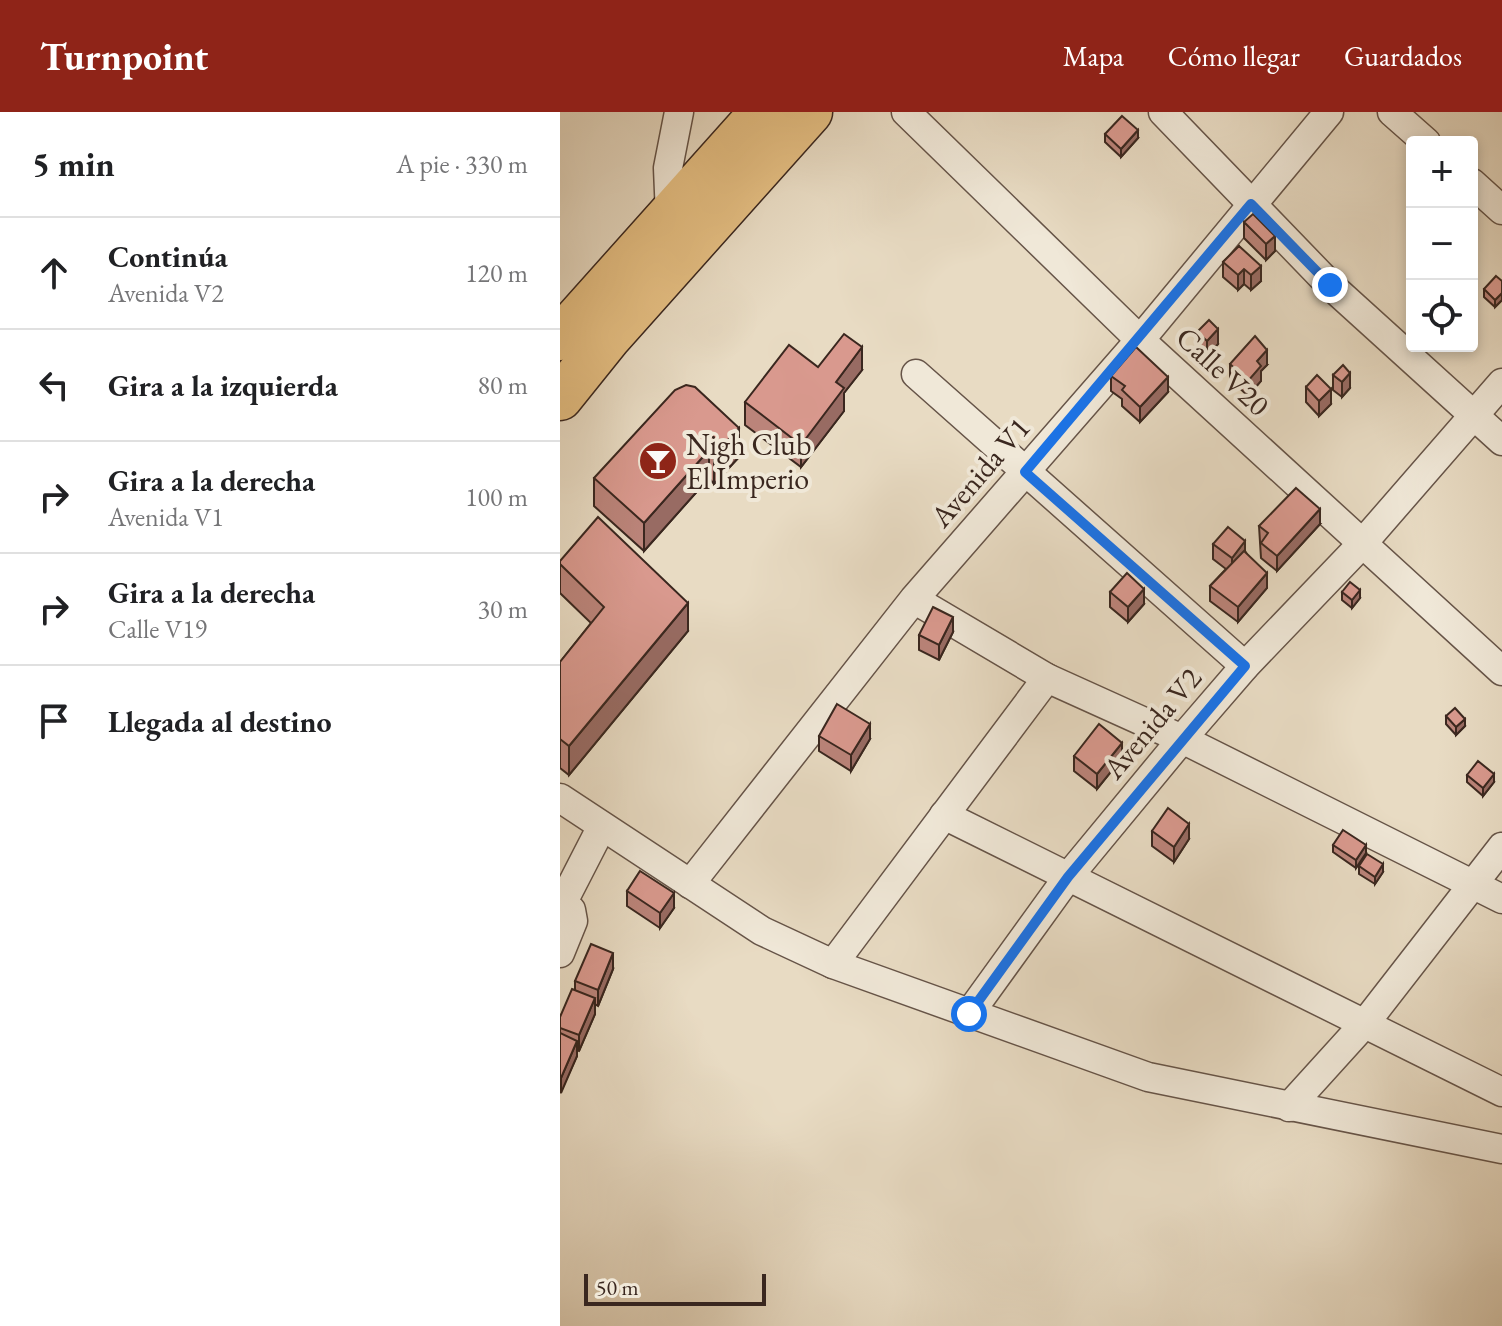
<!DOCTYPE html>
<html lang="es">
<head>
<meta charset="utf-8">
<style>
	body { margin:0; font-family:"EB Garamond",serif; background:#f2f2f2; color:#202124 }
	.controls { position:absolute; right:24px; top:24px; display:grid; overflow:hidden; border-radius:8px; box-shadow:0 4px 12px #0003 }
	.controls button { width:72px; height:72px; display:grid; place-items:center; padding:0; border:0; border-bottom:2px solid #e0e0e0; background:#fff; color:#202124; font:40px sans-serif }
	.scale { position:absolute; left:24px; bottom:20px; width:182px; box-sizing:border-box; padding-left:8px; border:4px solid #3a271f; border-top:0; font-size:22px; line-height:28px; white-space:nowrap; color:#3a271f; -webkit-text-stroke:6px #f0e8d8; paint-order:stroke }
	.stop { position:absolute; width:24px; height:24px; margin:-18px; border:6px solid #1a73e8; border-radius:50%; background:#fff }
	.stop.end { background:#1a73e8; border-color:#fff; box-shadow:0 2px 8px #0008 }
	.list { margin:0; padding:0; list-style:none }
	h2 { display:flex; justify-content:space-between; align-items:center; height:104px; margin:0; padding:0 32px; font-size:34px }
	h2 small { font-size:26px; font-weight:400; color:#757577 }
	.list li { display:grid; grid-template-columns:52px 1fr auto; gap:24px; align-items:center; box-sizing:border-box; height:112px; padding:0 32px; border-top:2px solid #e0e0e0 }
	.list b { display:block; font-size:30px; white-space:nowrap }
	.list p { margin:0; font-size:26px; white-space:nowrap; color:#757577 }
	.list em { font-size:26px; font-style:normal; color:#757577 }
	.icon { flex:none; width:44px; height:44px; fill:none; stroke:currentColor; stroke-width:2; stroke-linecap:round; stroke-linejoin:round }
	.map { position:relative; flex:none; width:942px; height:1214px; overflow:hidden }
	header { display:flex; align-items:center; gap:48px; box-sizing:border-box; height:112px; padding:0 40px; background:#8f2418; color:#fff }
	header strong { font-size:38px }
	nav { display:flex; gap:44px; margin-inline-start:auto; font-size:28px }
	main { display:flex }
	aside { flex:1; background:#fff }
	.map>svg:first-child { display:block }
</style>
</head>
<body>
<header>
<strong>Turnpoint</strong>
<nav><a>Mapa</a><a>Cómo llegar</a><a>Guardados</a></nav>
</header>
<main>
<aside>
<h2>5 min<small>A pie · 330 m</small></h2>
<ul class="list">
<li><svg class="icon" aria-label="ahead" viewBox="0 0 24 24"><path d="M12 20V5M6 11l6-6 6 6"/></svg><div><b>Continúa</b><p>Avenida V2</p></div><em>120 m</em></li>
<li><svg class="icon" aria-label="left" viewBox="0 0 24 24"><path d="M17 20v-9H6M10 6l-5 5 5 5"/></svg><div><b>Gira a la izquierda</b></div><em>80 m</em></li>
<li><svg class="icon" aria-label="right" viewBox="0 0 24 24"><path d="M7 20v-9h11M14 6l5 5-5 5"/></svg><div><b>Gira a la derecha</b><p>Avenida V1</p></div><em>100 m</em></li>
<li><svg class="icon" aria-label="right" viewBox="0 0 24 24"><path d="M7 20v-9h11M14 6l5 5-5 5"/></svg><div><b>Gira a la derecha</b><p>Calle V19</p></div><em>30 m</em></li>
<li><svg class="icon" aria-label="arrive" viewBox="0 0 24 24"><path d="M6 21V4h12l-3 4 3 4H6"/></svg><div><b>Llegada al destino</b></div></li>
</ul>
</aside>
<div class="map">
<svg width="942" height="1214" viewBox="0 0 942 1214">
	<rect width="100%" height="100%" fill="#e8dbc3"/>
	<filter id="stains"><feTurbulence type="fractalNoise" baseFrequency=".0025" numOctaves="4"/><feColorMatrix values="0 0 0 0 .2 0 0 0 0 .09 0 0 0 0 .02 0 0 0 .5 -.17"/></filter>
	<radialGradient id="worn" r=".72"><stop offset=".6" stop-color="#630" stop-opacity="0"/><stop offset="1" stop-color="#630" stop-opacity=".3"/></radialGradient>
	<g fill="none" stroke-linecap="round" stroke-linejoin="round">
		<defs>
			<g id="minor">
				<path d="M346 0 580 228 942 559"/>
				<path d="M603 0 770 173 942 329"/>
				<path d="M832 0 866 30"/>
				<path d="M912 71 942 98"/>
				<path d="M110 104 108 56 119 0"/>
				<path d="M356 262 685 554"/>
				<path d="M362 492 487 566 622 627 942 787"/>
				<path d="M0 686 202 819 273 852 588 965 942 1037"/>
				<path d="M384 703 942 980"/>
				<path d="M130 772 354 487 580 228 769 0"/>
				<path d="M0 790 11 798 13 809 0 841"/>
				<path d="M3 790 41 716"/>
				<path d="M273 852 487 566"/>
				<path d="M409 902 508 765 622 627 685 554 801 433 942 271"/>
				<path d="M729 995 806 910 942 735"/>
			</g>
			<g id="primary">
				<path d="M0 226 202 0"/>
				<path d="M0 286 49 225 250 0"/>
			</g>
		</defs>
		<!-- minor casing -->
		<use href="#minor" stroke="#665448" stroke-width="31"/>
		<!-- primary casing -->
		<use href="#primary" stroke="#3a271f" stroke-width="47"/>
		<!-- minor -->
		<use href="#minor" stroke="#f0e8d8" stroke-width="28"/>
		<!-- primary -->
		<use href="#primary" stroke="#e4be82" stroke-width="44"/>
	</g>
	<!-- wall -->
	<g fill="#bb847a" stroke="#3a271f" stroke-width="2">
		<path d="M545 22 578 26 561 45 545 30Z"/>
		<path d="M684 110 715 139 706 148 684 126Z"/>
		<path d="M679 134 701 169 691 178 684 172 678 178 663 165V150Z"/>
		<path d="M942 169V188L935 195 924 185V177Z"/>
		<path d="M637 220 658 232 647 244 637 235Z"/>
		<path d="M670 252 707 253 701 259V269L688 284 670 267Z"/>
		<path d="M258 255 302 258 284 281V299L241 355 185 313V290Z"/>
		<path d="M773 263 790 276 782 285 773 278Z"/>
		<path d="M551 264 608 280 580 310 562 294V287L551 279Z"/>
		<path d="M746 275 771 292 759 304 746 290Z"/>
		<path d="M179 316V345L154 372 149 366 84 439 34 394V366Z"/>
		<path d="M760 412 717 459 701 446 699 414Z"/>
		<path d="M653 432 685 439 707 476 678 510 650 489V474L666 457 653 447Z"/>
		<path d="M0 449 128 519 9 663 0 656V550L31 511 0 481Z"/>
		<path d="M550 480 584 492 568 510 550 495Z"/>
		<path d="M782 480 800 486 792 496 782 488Z"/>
		<path d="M393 520 379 548 359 538V523Z"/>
		<path d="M886 604 905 614 896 623 886 612Z"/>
		<path d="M259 624 310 627 291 659 259 639Z"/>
		<path d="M514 644 562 646 537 677 514 659Z"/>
		<path d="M907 663 934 670 923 684 907 670Z"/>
		<path d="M592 719 629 727 614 750 592 734Z"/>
		<path d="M773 733 806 741 796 756 773 740Z"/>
		<path d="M799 754 823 760 815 772 799 762Z"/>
		<path d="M67 779 114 796 100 816 67 794Z"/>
		<path d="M53 857 38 894 35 892V902L19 939 17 938V944L0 981V905L15 878V869Z"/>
	</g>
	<!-- shaded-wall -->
	<g fill="#986b63" stroke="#3a271f" stroke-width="2">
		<path d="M578 18V26L561 45V37Z"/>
		<path d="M715 124V139L706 148V132Z"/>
		<path d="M701 154V169L691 178V163Z"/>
		<path d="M684 157V172L678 178V163Z"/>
		<path d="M942 181V188L935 195V188Z"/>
		<path d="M658 217V232L647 244V229Z"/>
		<path d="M302 235V258L284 281V299L241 355V333L276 270Z"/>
		<path d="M707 238V253L701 259V269L688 284V269L697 249Z"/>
		<path d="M790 261V276L782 285V270Z"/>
		<path d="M608 265V280L580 310V295Z"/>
		<path d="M771 277V292L759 304V289Z"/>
		<path d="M179 316V345L154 372V343Z"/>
		<path d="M149 338V366L84 439V411Z"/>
		<path d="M760 397V412L717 459V444Z"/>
		<path d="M685 429V444L672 461V446Z"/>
		<path d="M707 461V476L678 510V495Z"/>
		<path d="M584 477V492L568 510V495Z"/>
		<path d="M800 478V486L792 496V488Z"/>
		<path d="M128 491V519L9 663V634Z"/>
		<path d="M393 505V520L379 548V533Z"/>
		<path d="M905 607V614L896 623V615Z"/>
		<path d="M310 612V627L291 659V643Z"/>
		<path d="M562 631V646L537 677V662Z"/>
		<path d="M934 662V670L923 684V676Z"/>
		<path d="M629 712V727L614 750V735Z"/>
		<path d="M806 733V741L796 756V748Z"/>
		<path d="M823 752V760L815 772V765Z"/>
		<path d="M114 781V796L100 816V801Z"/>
		<path d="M53 841V857L38 894V878Z"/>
		<path d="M35 886V902L19 939V923Z"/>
		<path d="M17 929V944L1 981V966Z"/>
	</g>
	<!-- building -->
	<g fill="#d9998e" stroke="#3a271f" stroke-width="2">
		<path d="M562 4 578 18 561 37 545 22Z"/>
		<path d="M693 102 715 124 706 132 684 110Z"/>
		<path d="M679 134 701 154 691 163 684 157 678 163 663 150Z"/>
		<path d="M936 164 942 169V181L935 188 924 177Z"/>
		<path d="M649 208 658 217 647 229 637 220Z"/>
		<path d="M284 222 302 235 276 270 284 276 241 333 185 290 229 233 258 255Z"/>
		<path d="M695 224 707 238 697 249 701 254 688 269 670 252Z"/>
		<path d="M576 235 608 265 580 295 562 278 565 274 551 264Z"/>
		<path d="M783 253 790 261 782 270 773 263Z"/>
		<path d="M757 263 771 277 759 289 746 275Z"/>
		<path d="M126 273 135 275 179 316 154 343 149 338 84 411 34 366 115 278Z"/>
		<path d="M736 376 760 397 717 444 701 431 708 421 699 414Z"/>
		<path d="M38 405 128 491 9 634 0 627V550L44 495 0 452V449Z"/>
		<path d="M668 415 685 429 672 446 653 432Z"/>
		<path d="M684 439 707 461 678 495 650 474Z"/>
		<path d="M567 461 584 477 568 495 550 480Z"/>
		<path d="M790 470 800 478 792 488 782 480Z"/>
		<path d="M373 495 393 505 379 533 359 523Z"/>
		<path d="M277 592 310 612 291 643 259 624Z"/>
		<path d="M895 596 905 607 896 615 886 604Z"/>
		<path d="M539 612 562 631 537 662 514 644Z"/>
		<path d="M918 649 934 662 923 676 907 663Z"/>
		<path d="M608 696 629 712 614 735 592 719Z"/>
		<path d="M783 718 806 733 796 748 773 733Z"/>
		<path d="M807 742 823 752 815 765 799 754Z"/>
		<path d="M80 759 114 781 100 801 67 779Z"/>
		<path d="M31 832 53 841 38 878 15 869Z"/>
		<path d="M12 877 35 886 19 923 0 916V905Z"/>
		<path d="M0 921 17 929 1 966 0 965Z"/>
	</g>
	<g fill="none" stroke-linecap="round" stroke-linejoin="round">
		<!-- route -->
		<path stroke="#1a73e8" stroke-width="10" d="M409 902 508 765 685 554 465 360 691 92 770 173"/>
	</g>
	<!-- icons -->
	<defs>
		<symbol id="bar-disc" viewBox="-11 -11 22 22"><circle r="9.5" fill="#8f2418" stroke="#f0e8d8"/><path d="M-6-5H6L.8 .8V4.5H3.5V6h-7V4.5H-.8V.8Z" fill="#fff"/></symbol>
	</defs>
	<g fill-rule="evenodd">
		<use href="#bar-disc" x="76" y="327" width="44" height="44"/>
	</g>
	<g text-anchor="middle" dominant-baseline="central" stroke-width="8" stroke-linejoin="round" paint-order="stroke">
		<!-- street labels -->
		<g font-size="30" fill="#3a271f" stroke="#f0e8d8">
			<text transform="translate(663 259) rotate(43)">Calle V20</text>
			<text transform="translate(420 360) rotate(-49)">Avenida V1</text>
			<text transform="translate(592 611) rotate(-50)">Avenida V2</text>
		</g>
		<!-- poi labels -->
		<g font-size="30" fill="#3a271f" stroke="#f0e8d8" text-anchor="start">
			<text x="126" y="332">Nigh Club<tspan x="126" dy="34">El Imperio</tspan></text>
		</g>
	</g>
	<rect width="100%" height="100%" filter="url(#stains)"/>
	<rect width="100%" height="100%" fill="url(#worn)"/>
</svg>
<div class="controls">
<button>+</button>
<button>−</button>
<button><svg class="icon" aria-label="locate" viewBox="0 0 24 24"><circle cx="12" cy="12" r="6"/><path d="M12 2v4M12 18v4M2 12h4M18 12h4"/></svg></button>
</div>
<div class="scale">50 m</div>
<div class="stop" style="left:409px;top:902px"></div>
<div class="stop end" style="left:770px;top:173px"></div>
</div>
</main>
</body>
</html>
